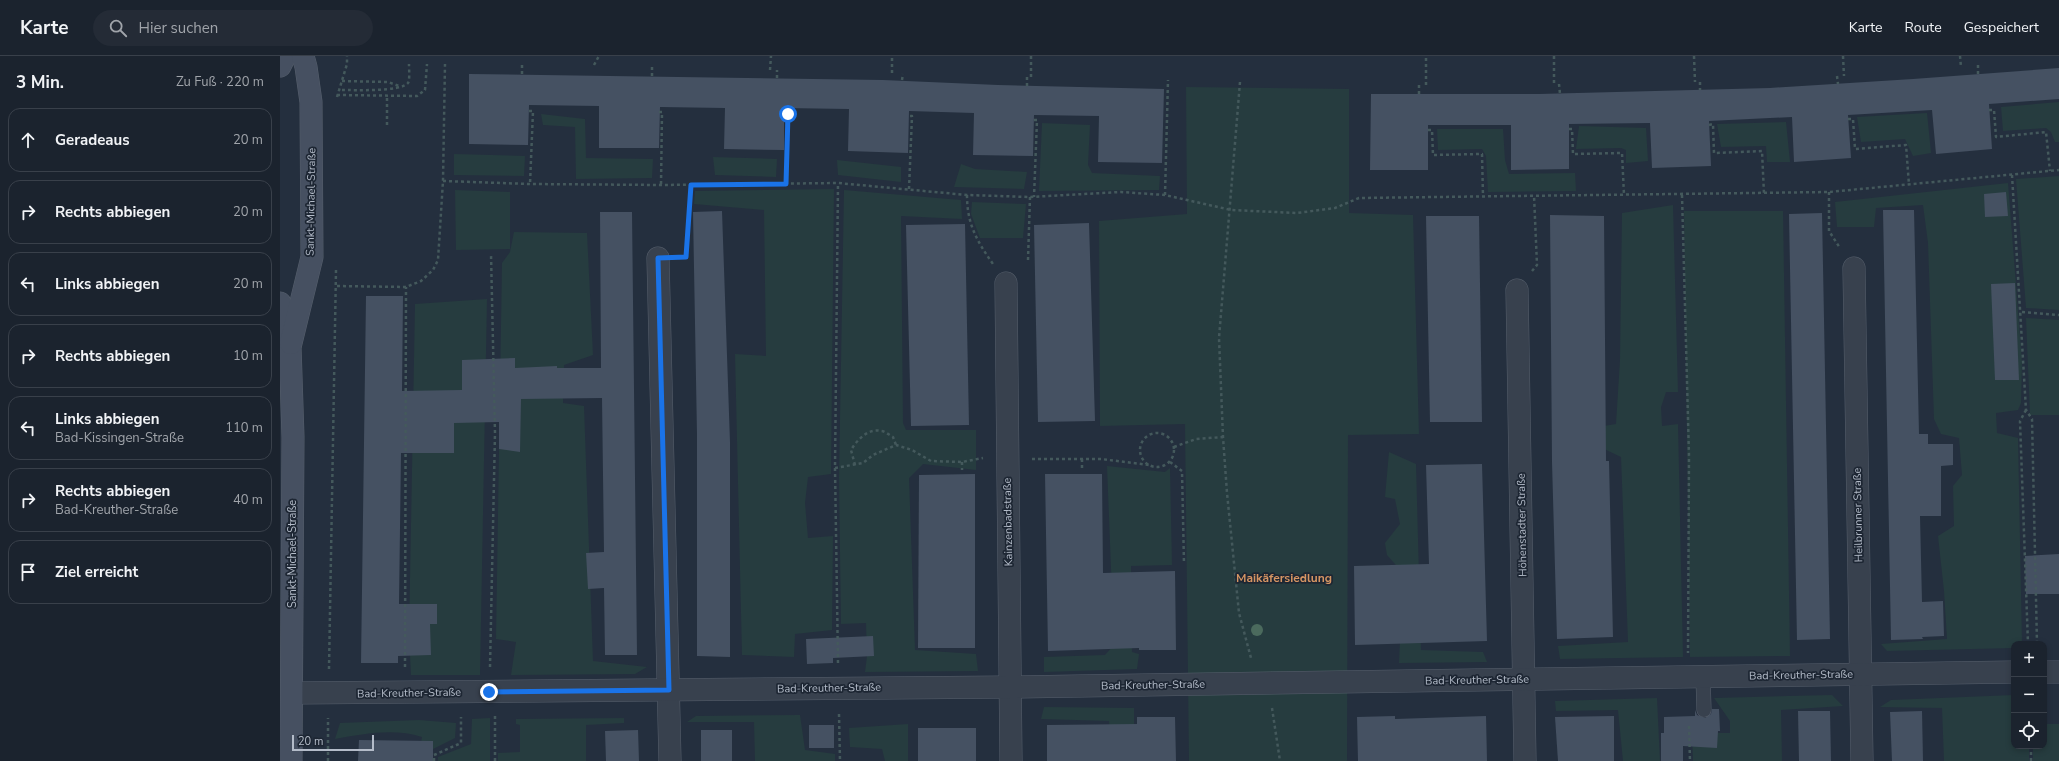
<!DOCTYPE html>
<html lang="de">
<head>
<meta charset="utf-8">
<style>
	body { margin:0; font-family:"Nunito Sans",sans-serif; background:#242b36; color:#f1f3f6 }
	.controls { position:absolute; right:12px; bottom:12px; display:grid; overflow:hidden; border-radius:8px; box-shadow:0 2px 6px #0003 }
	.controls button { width:36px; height:36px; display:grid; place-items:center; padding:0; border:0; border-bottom:1px solid #39404a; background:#1b232e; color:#f1f3f6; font:20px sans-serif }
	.scale { position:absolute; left:12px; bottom:10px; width:82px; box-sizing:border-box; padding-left:4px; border:2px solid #b4bcc9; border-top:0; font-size:11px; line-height:14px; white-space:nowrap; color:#b4bcc9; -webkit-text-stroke:3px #1d2633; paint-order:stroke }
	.stop { position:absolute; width:12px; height:12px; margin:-9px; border:3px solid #1a73e8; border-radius:50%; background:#fff }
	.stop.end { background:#1a73e8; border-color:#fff; box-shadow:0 1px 4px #0008 }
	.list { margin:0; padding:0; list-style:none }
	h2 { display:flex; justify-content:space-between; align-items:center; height:52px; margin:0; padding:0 16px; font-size:17px }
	h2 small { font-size:13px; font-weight:400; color:#a0a4aa }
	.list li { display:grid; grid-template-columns:26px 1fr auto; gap:12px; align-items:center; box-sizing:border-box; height:64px; margin:0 8px 8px; padding:0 8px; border:1px solid #39404a; border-radius:12px }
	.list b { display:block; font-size:15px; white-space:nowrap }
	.list p { margin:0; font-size:13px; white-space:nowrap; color:#a0a4aa }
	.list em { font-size:13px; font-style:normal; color:#a0a4aa }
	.icon { flex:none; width:22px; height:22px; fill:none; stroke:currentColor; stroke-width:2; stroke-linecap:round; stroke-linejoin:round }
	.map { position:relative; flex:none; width:1779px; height:705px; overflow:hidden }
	header { display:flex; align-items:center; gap:24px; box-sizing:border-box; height:56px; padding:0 20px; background:#1b232e; border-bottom:1px solid #39404a }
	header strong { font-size:19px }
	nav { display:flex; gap:22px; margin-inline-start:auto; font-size:14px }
	.search { width:280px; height:36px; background:#242b36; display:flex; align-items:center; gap:10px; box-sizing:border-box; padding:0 14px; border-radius:22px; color:#a0a4aa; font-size:15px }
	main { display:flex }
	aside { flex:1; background:#1b232e }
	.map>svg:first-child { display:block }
</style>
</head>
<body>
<header>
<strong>Karte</strong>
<div class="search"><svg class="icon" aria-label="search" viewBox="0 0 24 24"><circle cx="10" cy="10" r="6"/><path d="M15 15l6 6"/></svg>Hier suchen</div>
<nav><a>Karte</a><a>Route</a><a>Gespeichert</a></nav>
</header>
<main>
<aside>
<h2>3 Min.<small>Zu Fuß · 220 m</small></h2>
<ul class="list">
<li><svg class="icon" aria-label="ahead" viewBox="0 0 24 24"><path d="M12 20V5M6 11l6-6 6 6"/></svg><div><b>Geradeaus</b></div><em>20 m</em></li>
<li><svg class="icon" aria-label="right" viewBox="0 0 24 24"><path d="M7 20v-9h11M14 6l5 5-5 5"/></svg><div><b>Rechts abbiegen</b></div><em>20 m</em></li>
<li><svg class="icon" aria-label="left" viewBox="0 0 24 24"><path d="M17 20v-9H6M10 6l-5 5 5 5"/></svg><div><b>Links abbiegen</b></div><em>20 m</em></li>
<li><svg class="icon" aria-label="right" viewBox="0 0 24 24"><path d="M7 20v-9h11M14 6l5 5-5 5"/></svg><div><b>Rechts abbiegen</b></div><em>10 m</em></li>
<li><svg class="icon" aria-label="left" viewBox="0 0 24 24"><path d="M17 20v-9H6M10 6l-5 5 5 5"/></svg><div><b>Links abbiegen</b><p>Bad-Kissingen-Straße</p></div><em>110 m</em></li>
<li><svg class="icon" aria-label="right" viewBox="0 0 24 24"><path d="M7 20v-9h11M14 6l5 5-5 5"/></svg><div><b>Rechts abbiegen</b><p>Bad-Kreuther-Straße</p></div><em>40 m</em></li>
<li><svg class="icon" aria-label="arrive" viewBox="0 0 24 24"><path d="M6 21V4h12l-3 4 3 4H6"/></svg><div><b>Ziel erreicht</b></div></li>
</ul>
</aside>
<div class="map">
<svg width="1779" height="705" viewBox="0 0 1779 705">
	<rect width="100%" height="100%" fill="#242f3e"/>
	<!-- green -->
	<g fill="#263c3f">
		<path d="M906 31 1069 33V157L1133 159 1139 378 1068 379 1067 705H909L905 368 820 370 819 165 907 158Z"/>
		<path d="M1779 46V86H1775L1771 76 1766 72 1723 75 1721 51Z"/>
		<path d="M1647 57 1651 97 1633 100 1625 83 1581 86 1577 61Z"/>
		<path d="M261 58 305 63 306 102 373 103 372 122 296 123 295 71 263 69Z"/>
		<path d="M1506 66 1510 106H1487L1486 90 1441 91 1437 68Z"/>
		<path d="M762 67 810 69 808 109 812 117 880 120 879 134 759 135Z"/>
		<path d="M1299 70 1366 72 1368 105 1346 107V94L1341 92 1296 93Z"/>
		<path d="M1157 73H1223L1225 104 1229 118 1295 117 1296 135 1208 136 1206 100 1202 93 1158 94Z"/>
		<path d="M174 98 245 100 244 120 174 119Z"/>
		<path d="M433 101 497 103 496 121 435 119Z"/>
		<path d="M557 104 621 111V126L558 119Z"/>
		<path d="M681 108 695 113 747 116 744 133 674 131Z"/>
		<path d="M1779 120V254L1746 252 1736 123Z"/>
		<path d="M1728 127 1742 306 1741 347 1738 354 1716 357 1717 377 1738 382 1742 588H1734V592L1607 595 1601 588 1667 583 1664 535 1658 480 1674 470 1673 430 1682 419 1679 382 1661 378 1654 363 1648 187 1643 149 1596 152 1594 171H1557L1555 146Z"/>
		<path d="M554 133 551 418 528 421 525 447 528 482 553 480 552 574 515 578 514 601 462 599 455 298 486 300 484 154 414 148 415 135Z"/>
		<path d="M175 134 230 136V193L176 194Z"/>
		<path d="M564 134 681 144 682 163 621 160 623 367 626 374H696V414L643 408 629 422 635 594 696 598 698 615 585 616 587 600 586 567 561 568 559 422Z"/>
		<path d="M692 146 746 148 743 182H700L691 158Z"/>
		<path d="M1393 149 1398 336H1386L1381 351 1382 370 1398 368 1403 601 1280 603 1278 590 1348 586 1341 401 1320 391 1300 374 1336 368 1340 304 1342 157Z"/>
		<path d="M1404 155H1503L1510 600 1410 601Z"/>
		<path d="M234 176 307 177 313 299 284 309 283 347 304 350 313 605 367 611 355 618 231 619 236 586 216 583 222 207 230 196Z"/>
		<path d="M207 243 200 619H131L129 579 135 248Z"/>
		<path d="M1746 262 1779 264V359H1750Z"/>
		<path d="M1109 396 1136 408 1141 594 1203 596 1207 606 1119 607 1123 517 1107 499 1105 487 1120 468 1115 443 1105 441Z"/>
		<path d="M827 410 885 416 890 412 892 509 851 510 852 596 859 598 857 613 764 616V601L825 599 834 589Z"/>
		<path d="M1552 639 1563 650 1501 654 1502 705H1413L1412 677H1450V665L1434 642Z"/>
		<path d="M1734 639V690H1749V705H1664L1662 652 1600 651 1611 644Z"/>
		<path d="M1377 642 1380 705H1343L1338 654 1276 655 1275 645Z"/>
		<path d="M764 651 854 652V705H831L829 665 761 663Z"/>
		<path d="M520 659 525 694 555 698V705H475L474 666H407L416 660Z"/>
		<path d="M210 662V705H158V701L191 688 192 663Z"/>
		<path d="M344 662V667L306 669V705H218V697L240 696V669L236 668V663Z"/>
		<path d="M139 664 176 667 175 682 149 695 138 705 142 681C114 672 83 678 55 683L60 667Z"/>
		<path d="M628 668V705H605L602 693 570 691 569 672Z"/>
		<path d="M1764 668H1779V705H1753V690H1764Z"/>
	</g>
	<!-- building -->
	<g fill="#455162">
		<path d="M1779 12V43L1709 48 1712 93 1656 98 1652 54 1568 59 1571 102 1514 106 1512 61 1429 65 1431 110 1372 112 1370 67 1289 68V113L1231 114V69H1148V114H1090L1091 38H1259L1490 32 1633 23Z"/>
		<path d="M189 18 603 24 718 29 884 33 882 107 818 106 819 60 754 59 753 100 693 99 694 57 629 55 628 97 568 95 569 53 504 52V94L444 93 445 52 380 51 379 92H319V50L249 49 248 89 189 88Z"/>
		<path d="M1726 136 1728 160 1705 161 1704 138Z"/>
		<path d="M1603 154H1634L1639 378H1648V388H1673V409L1661 410V460H1640L1642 546 1663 545 1664 580 1642 581 1643 583 1611 584Z"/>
		<path d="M442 155 450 386V601L417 600V378L413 156Z"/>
		<path d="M320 156H352L357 599H325L324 532 308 533 306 497 324 496 322 342 241 343 240 396 219 393V366L174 367V397H121L119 548H157V568H150L151 599 118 600V607H81L86 240H123L122 335 182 334V304L235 302V312L277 310V312H321Z"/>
		<path d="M1542 157 1550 583 1517 584 1509 158Z"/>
		<path d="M1270 159 1324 160 1326 405H1329L1333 581 1277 583 1272 406Z"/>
		<path d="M1146 160H1199L1202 366H1150Z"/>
		<path d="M809 167 815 365 758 366 754 169Z"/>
		<path d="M685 168 689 369 631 370 626 169Z"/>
		<path d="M1735 227 1739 324H1715L1711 228Z"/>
		<path d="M1202 408 1207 585 1075 589 1074 510 1149 508 1146 409Z"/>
		<path d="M695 418V592H638L639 419Z"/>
		<path d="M765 418H822L823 517 895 515 896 594H859V592L768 595Z"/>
		<path d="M1779 498V538H1746L1745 500Z"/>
		<path d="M593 580 594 600 553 602V607L527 608 526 583Z"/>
		<path d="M1432 653H1439L1440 675H1438L1437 692 1403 690V705H1381V677H1384V661L1415 660V654L1417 659 1425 662 1431 658Z"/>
		<path d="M1518 655H1550L1551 705H1519Z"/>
		<path d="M1642 655 1643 705H1612L1610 656Z"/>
		<path d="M1115 660V663L1206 660 1207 705H1078L1077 661Z"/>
		<path d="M1334 660V705H1278L1275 661Z"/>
		<path d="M857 661H895L896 705H767V669L857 668Z"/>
		<rect x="529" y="669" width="25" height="23"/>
		<rect x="638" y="672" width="58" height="33"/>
		<path d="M358 674 359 705H326L325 675Z"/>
		<rect x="421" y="674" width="31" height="31"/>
		<path d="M79 684 153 685V705H78Z"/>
	</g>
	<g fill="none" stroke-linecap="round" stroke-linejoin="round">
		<defs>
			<path id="lane" d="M1423 621 1424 654"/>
			<g id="street">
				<path d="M378 202 390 705"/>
				<path d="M1574 212 1582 705"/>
				<path d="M726 227 731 705"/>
				<path d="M1237 234 1245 705"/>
				<path d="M1764 616H1779"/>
				<path d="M12 637 730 631 1734 616"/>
			</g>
			<g id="secondary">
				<path d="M0 10 5 0"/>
				<path d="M0 247 10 290 13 381 11 705"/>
				<path d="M11 287 32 201 31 46 26 11 23 0"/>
			</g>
		</defs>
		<!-- lane casing -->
		<use href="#lane" stroke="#565f6c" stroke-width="15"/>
		<!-- street casing -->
		<use href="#street" stroke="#565f6c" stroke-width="23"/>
		<!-- secondary casing -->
		<use href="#secondary" stroke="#565f6c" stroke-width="23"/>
		<!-- path -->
		<g stroke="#44595c" stroke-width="2.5" stroke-dasharray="3 3" stroke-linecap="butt">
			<path d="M1274 0V28"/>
			<path d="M1414 0 1415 26"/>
			<path d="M1563 0 1564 20"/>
			<path d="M1680 0 1681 11"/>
			<path d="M314 9 319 0"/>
			<path d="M1698 9V18"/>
			<path d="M490 14 491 0"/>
			<path d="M612 17V0"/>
			<path d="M242 18V8"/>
			<path d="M372 20V11"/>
			<path d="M1557 20 1558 28"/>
			<path d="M747 21V30"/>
			<path d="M751 21V0"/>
			<path d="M497 22V14"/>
			<path d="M622 24 623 18"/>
			<path d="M62 25 108 26 119 30"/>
			<path d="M960 26 939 282 943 381 947 437 959 557 971 602"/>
			<path d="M1420 26V34"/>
			<path d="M1279 28 1280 38"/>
			<path d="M1139 29V38"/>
			<path d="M1146 29V0"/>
			<path d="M62 34C73 34 121 36 128 27 130 24 129 13 129 8"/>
			<path d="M57 39 137 40 145 34 147 8"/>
			<path d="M57 41 67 8V0"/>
			<path d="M1709 54H1714L1716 81 1766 76 1770 115"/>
			<path d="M249 55H253L250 128"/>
			<path d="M379 56H382L381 129"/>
			<path d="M504 58H507L506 128"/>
			<path d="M1568 63H1573L1575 93 1626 89 1629 129"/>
			<path d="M754 64H757L754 141"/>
			<path d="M107 69V40"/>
			<path d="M1429 69 1433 68 1434 97 1482 95 1484 138"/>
			<path d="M1289 73H1292L1293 98 1342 97 1344 139"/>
			<path d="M1148 74H1152L1153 99 1202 98 1203 140"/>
			<path d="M1732 119 1746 354 1752 363 1757 588"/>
			<path d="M163 125 250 128 381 129 558 127 687 139 750 141 841 136 885 139 951 154 1017 157 1055 152 1079 142 1549 136 1779 114"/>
			<path d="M629 133 632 60H629"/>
			<path d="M1549 136V175L1560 192"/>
			<path d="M687 139C687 167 696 184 713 208"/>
			<path d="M885 139 888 24"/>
			<path d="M1402 139 1409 400 1408 597"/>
			<path d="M402 201H406L411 129"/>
			<path d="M748 204 750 141"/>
			<path d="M1252 215 1257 209 1254 139"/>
			<path d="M57 230 126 231 141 225 153 214 158 204 163 125 165 8"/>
			<path d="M1742 256 1779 259"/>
			<path d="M1746 354 1740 365 1748 588"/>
			<circle cx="877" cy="394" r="17"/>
			<path d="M894 391 916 383 943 381"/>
			<path d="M752 403H821L869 409"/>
			<path d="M802 403V413"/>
			<path d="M682 406V414"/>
			<path d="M890 406 902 415 904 508"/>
			<path d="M575 409 571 394C577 384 588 372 601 375 605 375 609 379 613 381L616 389"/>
			<path d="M555 412 583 407 593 399 616 389 632 394 651 405 682 406 703 402"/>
			<path d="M558 607 555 412 558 127"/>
			<path d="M125 611 126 231"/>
			<path d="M210 611 215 377 211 198"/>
			<path d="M49 613 56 214"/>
			<path d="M992 652 1000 705"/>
			<path d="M559 658 560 705"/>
			<path d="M215 660V705"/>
			<path d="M1409 670 1410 705"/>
			<path d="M1751 690V705"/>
			<path d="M48 705V662"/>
			<path d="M154 705V699L181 687V661"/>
		</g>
		<!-- lane -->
		<use href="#lane" stroke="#38414e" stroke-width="14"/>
		<!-- street -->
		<use href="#street" stroke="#38414e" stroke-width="22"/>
		<!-- secondary -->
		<use href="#secondary" stroke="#465061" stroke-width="22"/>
	</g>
	<!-- trees -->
	<circle fill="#4b6a5d" cx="977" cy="574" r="6"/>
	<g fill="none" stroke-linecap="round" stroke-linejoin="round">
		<!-- route -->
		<path stroke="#1a73e8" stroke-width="5" d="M209 636 389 634 378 202 406 201 411 129 506 128 508 58"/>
	</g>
	<g text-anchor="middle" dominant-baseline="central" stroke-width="3.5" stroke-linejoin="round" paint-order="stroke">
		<!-- street labels -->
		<g font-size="11" fill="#b4bcc9" stroke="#1d2633">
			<text transform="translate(31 146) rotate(-89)">Sankt-Michael-Straße</text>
			<text transform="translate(1578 459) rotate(-91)">Heilbrunner Straße</text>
			<text transform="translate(728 466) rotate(-91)">Kainzenbadstraße</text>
			<text transform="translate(1242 469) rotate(-91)">Höhenstadter Straße</text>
			<text transform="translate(12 498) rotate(-90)">Sankt-Michael-Straße</text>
			<text transform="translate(1521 619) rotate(-1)">Bad-Kreuther-Straße</text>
			<text transform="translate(1197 624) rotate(-1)">Bad-Kreuther-Straße</text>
			<text transform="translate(873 629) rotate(-1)">Bad-Kreuther-Straße</text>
			<text transform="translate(549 632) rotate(-1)">Bad-Kreuther-Straße</text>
			<text transform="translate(129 637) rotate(-1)">Bad-Kreuther-Straße</text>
		</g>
		<!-- neighbourhood labels -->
		<g font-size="12" font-weight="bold" fill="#d59563" stroke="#1d2633">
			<text x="1004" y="522">Maikäfersiedlung</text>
		</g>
	</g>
</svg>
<div class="controls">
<button>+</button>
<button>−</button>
<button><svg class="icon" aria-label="locate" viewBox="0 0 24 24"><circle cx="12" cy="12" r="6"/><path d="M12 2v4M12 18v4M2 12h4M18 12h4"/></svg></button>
</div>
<div class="scale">20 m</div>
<div class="stop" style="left:508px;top:58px"></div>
<div class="stop end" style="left:209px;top:636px"></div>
</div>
</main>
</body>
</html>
